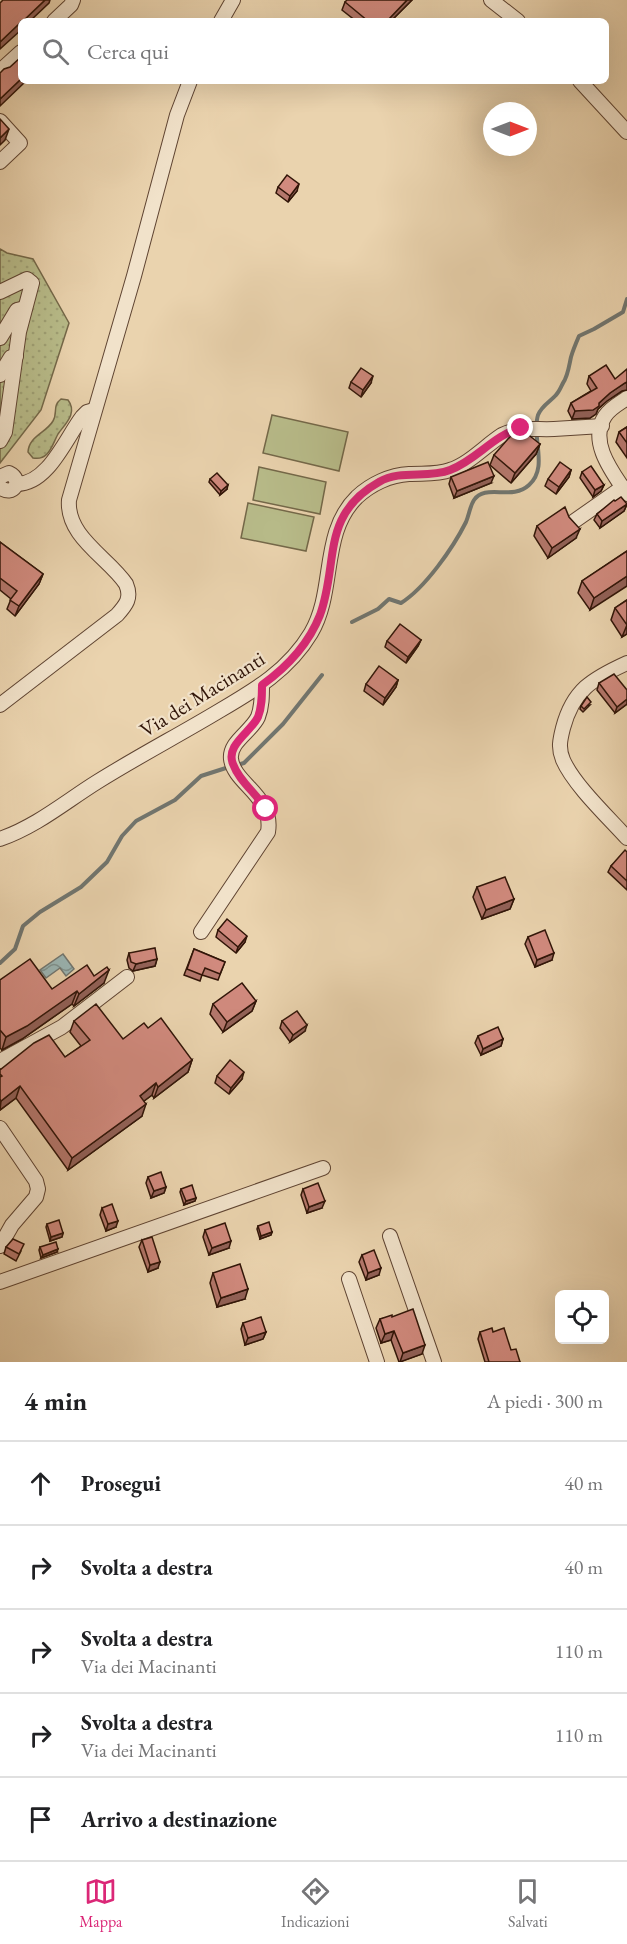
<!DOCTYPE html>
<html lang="it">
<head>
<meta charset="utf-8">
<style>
	body { margin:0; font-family:"EB Garamond",serif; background:#f6f6f6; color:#202124 }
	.controls { position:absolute; right:18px; bottom:18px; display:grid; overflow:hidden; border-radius:9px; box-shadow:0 6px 24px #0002 }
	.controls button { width:54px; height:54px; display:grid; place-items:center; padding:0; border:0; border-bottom:2px solid #e0e0e0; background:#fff; color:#202124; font:30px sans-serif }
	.compass { position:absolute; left:483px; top:102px; width:54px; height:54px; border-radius:50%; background:#fff; box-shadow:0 6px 24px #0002; rotate:90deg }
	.stop { position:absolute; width:18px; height:18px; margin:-14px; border:4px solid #db2777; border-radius:50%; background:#fff }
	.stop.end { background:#db2777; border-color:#fff; box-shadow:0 2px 6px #0008 }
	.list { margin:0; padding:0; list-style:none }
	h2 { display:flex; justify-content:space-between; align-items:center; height:78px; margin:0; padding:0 24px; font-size:26px }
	h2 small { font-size:20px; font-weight:400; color:#757577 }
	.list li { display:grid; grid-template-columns:39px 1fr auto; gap:18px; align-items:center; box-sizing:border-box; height:84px; padding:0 24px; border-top:2px solid #e0e0e0 }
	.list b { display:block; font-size:22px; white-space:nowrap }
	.list p { margin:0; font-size:20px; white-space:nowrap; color:#757577 }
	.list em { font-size:20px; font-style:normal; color:#757577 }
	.icon { flex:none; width:33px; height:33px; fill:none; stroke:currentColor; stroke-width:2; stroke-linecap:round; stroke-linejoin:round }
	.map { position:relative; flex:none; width:627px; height:1362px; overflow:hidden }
	.search { position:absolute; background:#fff; box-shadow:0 6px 24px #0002; left:18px; right:18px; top:18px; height:66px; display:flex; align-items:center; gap:15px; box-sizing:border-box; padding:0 21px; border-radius:9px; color:#757577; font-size:22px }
	.sheet { height:498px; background:#fff }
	nav { display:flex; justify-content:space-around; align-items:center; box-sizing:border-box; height:84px; border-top:2px solid #e0e0e0; background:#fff; font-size:16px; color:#757577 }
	nav a { display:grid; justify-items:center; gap:3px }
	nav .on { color:#db2777 }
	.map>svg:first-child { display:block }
</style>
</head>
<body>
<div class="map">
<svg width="627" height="1362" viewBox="0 0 627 1362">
	<defs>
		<pattern id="grass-dots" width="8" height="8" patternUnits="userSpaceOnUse" patternTransform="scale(1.5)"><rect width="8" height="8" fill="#b8bc8a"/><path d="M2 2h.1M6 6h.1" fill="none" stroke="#9fa176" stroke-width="1.8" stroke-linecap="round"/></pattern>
		<pattern id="water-waves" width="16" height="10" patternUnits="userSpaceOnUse" patternTransform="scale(1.5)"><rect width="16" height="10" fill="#9bb6b5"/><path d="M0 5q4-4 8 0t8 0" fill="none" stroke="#7f9391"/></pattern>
	</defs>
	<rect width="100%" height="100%" fill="#ead3ae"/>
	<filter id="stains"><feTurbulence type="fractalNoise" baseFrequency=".00333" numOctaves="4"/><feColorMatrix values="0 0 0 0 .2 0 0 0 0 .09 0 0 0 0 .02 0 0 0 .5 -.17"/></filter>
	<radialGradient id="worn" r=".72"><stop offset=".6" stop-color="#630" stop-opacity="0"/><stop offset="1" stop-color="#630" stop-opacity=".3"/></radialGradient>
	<!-- grass -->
	<g fill="url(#grass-dots)" stroke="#746849" stroke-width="1.5">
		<path d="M0 249 7 253 33 259 69 323 41 410 0 463Z"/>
		<path d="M61 399 68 400C78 413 65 424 58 434 52 445 49 461 33 458L28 452C29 436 46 433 53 421 58 413 52 406 61 399Z"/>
	</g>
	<!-- garden -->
	<g fill="#b8bc8a" stroke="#746849" stroke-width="1.5">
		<path d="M272 415 348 432 339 471 263 453Z"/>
		<path d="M259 467 326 482 320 514 253 500Z"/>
		<path d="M248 503 314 517 306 551 241 538Z"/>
	</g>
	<!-- water -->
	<path fill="url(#water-waves)" stroke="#717670" stroke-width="1.5" d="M63 954 74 969 66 976 60 968 46 978 40 970Z"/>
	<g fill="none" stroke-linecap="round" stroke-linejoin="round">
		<!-- stream -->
		<g stroke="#717670" stroke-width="4">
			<path d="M352 622 378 609 389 599 401 603C425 588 453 548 466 522 469 515 470 506 474 500 485 483 512 501 529 485 549 467 531 438 538 415 542 405 550 402 556 395 559 392 561 387 563 383 568 376 569 366 571 357 573 350 576 343 579 336L594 329 623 312 627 299"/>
			<path d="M237 765 244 763 283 724 322 675"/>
			<path d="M0 963 15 949 23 926 40 912 81 887 107 862 122 836 136 821 175 800 201 776 229 767"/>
		</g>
		<defs>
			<g id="minor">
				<path d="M491 0 518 21"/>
				<path d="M54 21 71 5 73 0"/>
				<path d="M221 21 233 0"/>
				<path d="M0 71 21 52"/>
				<path d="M580 81 627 132"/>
				<path d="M0 121 20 143 0 162"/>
				<path d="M0 292 27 279 32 283 19 332 5 432 0 441"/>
				<path d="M0 338 17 310 25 308"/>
				<path d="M0 375 11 357 16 356"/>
				<path d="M627 398C620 403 610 408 605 416 588 442 613 473 627 494"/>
				<path d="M0 477 9 473C24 480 13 498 0 487"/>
				<path d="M17 484C48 484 66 438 82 417L87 412 94 410"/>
				<path d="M573 522 623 487"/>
				<path d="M627 663C592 679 573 690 563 728 560 740 558 748 563 760 574 785 608 817 627 838"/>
				<path d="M0 705 117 615C126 605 132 598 126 584 109 558 66 537 69 500L134 276 177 115 190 81"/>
				<path d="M0 839C37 826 65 802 97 782 137 757 179 735 219 711 255 690 289 670 311 633 336 591 320 533 357 497 371 484 390 475 409 474 423 473 437 475 450 470 469 464 485 446 502 435 520 426 535 430 554 429 570 428 586 427 602 426"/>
				<path d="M201 932 268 832C274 796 234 784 231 759 229 742 251 732 258 717 262 707 262 696 262 685"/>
				<path d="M0 1061 62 1027 127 977"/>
				<path d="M0 1128 36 1181 38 1189 36 1197 12 1225 0 1246"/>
				<path d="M390 1236 434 1362"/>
				<path d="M349 1279 377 1362"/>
				<path d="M0 1282 323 1168"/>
			</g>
		</defs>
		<!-- minor casing -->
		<use href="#minor" stroke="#5f4432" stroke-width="16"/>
		<!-- minor -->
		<use href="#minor" stroke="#f1e2ca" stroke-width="14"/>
	</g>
	<!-- wall -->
	<g fill="#b4776c" stroke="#311508" stroke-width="1.5">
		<path d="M412 0 391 21H356L342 10 345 2Z"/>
		<path d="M278 187 297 191 288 202 276 193Z"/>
		<path d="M589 376 622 391 607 401 598 409 596 414 590 418 572 419 568 411 571 403 591 391 587 384Z"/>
		<path d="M351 382 371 383 361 397 349 388Z"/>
		<path d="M627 427V458L616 442 619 432Z"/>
		<path d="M540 444 536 454 511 483 490 465 494 455Z"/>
		<path d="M571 470 569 477 556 494 545 486 548 479Z"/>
		<path d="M582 472 604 485 601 491 593 497 580 478Z"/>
		<path d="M451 477 491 483 454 498 449 484Z"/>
		<path d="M210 479 227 489 220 495 209 482Z"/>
		<path d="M615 501 627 504 624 511 600 528 594 520 597 514Z"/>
		<path d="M537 526 576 538 548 558 534 536Z"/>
		<path d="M0 542 43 574 39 584 15 616 7 609 11 599 0 590Z"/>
		<path d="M627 551 590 610 578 593 582 581Z"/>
		<path d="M627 600V634L622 637 611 620 615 608Z"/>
		<path d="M421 640 418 646 406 663 385 647 387 641Z"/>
		<path d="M398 680 396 687 383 705 364 691 366 684Z"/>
		<path d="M599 683 627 690V704L615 713 597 690Z"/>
		<path d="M590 705 583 712 580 709 581 706Z"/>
		<path d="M627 852V890L608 872 611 866Z"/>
		<path d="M477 887 514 899 510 909 482 919 473 897Z"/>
		<path d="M218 930 245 942 236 953 216 937Z"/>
		<path d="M528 937 552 960 535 967 525 944Z"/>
		<path d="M194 949 225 962 218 980 202 975 200 981 184 975Z"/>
		<path d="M129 953 157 959 155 966 133 971 129 968 127 960Z"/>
		<path d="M94 976 104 983 74 1006 72 1004 22 1039 2 1050 0 1048V980L52 989Z"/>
		<path d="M256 1001 252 1011 223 1032 210 1014 213 1004Z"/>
		<path d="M74 1021 123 1039 148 1028 192 1060 188 1072 154 1098 152 1095 144 1101 142 1116 68 1170 16 1098 0 1110V1070L65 1057 81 1046 70 1032Z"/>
		<path d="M282 1021 305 1031 290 1042 280 1028Z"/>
		<path d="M478 1036 503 1039 501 1046 481 1055 475 1043Z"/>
		<path d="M217 1076 242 1079 229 1094 215 1083Z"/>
		<path d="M148 1177 166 1187 164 1193 151 1198 146 1183Z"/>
		<path d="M181 1189 196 1198 195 1201 184 1205 180 1192Z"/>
		<path d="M303 1189 322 1208 307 1213 301 1195Z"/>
		<path d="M102 1208 116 1227 106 1231 100 1215Z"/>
		<path d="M47 1224 63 1233 62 1237 50 1241 46 1227Z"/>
		<path d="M258 1226 272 1232 271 1235 260 1239 257 1229Z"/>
		<path d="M205 1230 229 1248 209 1255 203 1237Z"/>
		<path d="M142 1240 158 1268 148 1272 139 1247Z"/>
		<path d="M6 1247 21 1251 16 1261 4 1254Z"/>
		<path d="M40 1247 57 1252 41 1258 39 1250Z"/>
		<path d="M362 1255 379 1275 366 1280 359 1262Z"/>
		<path d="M213 1273 245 1299 217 1307 210 1283Z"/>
		<path d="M392 1317 422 1354 399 1362 391 1340 381 1343 376 1328 380 1319Z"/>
		<path d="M243 1323 266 1332 263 1339 245 1345 241 1329Z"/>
		<path d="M480 1332H493L511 1350 520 1362H485L478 1339Z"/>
	</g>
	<!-- shaded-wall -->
	<g fill="#926158" stroke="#311508" stroke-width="1.5">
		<path d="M45 0H50L49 3 30 21H23Z"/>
		<path d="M407 0H412L391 21H387Z"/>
		<path d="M21 22V30L0 49V42Z"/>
		<path d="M21 79V81H26L0 106V99Z"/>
		<path d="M9 129 5 140 0 145V138Z"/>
		<path d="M299 184 297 191 288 202 290 196Z"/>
		<path d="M373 376 371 383 361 397 363 390Z"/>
		<path d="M627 382V390L622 391 607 401 598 409 596 414 590 418 572 419 575 411 599 403 610 393 625 383Z"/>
		<path d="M540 444 536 454 511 483 515 473Z"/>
		<path d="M571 470 569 477 556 494 559 487Z"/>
		<path d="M494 476 491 483 454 498 457 491Z"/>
		<path d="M228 485 227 489 220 495 221 491Z"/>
		<path d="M604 485 601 491 593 497 595 490Z"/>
		<path d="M627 504 624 511 600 528 602 521Z"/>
		<path d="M580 529 576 538 548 558 552 548Z"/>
		<path d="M43 574 39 584 15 616 19 606Z"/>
		<path d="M627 576V586L590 610 594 598Z"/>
		<path d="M627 625V634L622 637Z"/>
		<path d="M421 640 418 646 406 663 408 657Z"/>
		<path d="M398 680 396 687 383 705 385 698Z"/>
		<path d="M627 699V704L615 713 617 707Z"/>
		<path d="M514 899 510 909 482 919 486 910Z"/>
		<path d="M247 936 245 942 236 953 238 947Z"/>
		<path d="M554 953 552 960 535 967 537 960Z"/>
		<path d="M157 959 155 966 133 971 136 964Z"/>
		<path d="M109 970 104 983 74 1006 79 994Z"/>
		<path d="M77 991 72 1004 22 1039 2 1050 6 1037Z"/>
		<path d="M256 1001 252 1011 223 1032 227 1022Z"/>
		<path d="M307 1025 305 1031 290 1042 293 1035Z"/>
		<path d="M503 1039 501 1046 481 1055 483 1049Z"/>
		<path d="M192 1060 188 1072 154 1098 158 1087Z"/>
		<path d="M244 1072 242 1079 229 1094 231 1088Z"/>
		<path d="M156 1083 152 1095 136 1107 140 1096Z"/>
		<path d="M20 1086 16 1098 0 1110 1 1101Z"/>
		<path d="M146 1104 142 1116 68 1170 72 1158Z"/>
		<path d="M166 1187 164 1193 151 1198 154 1191Z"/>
		<path d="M196 1198 195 1201 184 1205 186 1201Z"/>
		<path d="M325 1201 322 1208 307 1213 309 1207Z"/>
		<path d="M118 1221 116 1227 106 1231 108 1224Z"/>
		<path d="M272 1232 271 1235 260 1239 261 1236Z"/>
		<path d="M63 1233 62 1237 50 1241 51 1237Z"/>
		<path d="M231 1241 229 1248 209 1255 212 1248Z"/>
		<path d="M58 1249 57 1252 41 1258 43 1255Z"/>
		<path d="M160 1262 158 1268 148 1272 150 1265Z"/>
		<path d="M381 1268 379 1275 366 1280 368 1273Z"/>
		<path d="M248 1289 245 1299 217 1307 221 1298Z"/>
		<path d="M394 1331 391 1340 381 1343 385 1334Z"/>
		<path d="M266 1332 263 1339 245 1345 248 1338Z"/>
		<path d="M425 1345 422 1354 400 1362 403 1353Z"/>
	</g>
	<!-- building -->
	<g fill="#d18a7e" stroke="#311508" stroke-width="1.5">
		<path d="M3 0H45L23 21H21V22L0 42V3Z"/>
		<path d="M347 0H407L387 21H368L345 2Z"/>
		<path d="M21 57V79L0 99V73L4 69 10 67Z"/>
		<path d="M0 119 9 129 0 138Z"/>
		<path d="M287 175 299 184 290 196 278 187Z"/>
		<path d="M606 365 615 379 627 369V382L625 383 610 393 599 403V406L593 410 575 411 571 403 597 388 589 376Z"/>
		<path d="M361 368 373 376 363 390 351 382Z"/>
		<path d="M627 427V443L619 432Z"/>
		<path d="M521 429 540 444 515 473 494 455 515 431Z"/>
		<path d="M488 462 494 476 457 491 451 477Z"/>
		<path d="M560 462 571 470 559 487 548 479Z"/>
		<path d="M591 466 604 485 595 490 582 472Z"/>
		<path d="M217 473 228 485 221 491 210 479Z"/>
		<path d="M621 497 627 504 602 521 597 514 614 500 615 501Z"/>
		<path d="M565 507 569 517 580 529 552 548 537 526Z"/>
		<path d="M0 542 43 574 19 606 10 600 17 591 0 578Z"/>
		<path d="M627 551V576L594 598 582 581Z"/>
		<path d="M627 600V625L615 608Z"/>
		<path d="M400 624 421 640 408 657 387 641Z"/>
		<path d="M379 666 398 680 385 698 366 684Z"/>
		<path d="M614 674 627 690V699L617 707 599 683Z"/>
		<path d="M587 697 591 702 584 709 581 706Z"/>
		<path d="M625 850 627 852V881L611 866Z"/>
		<path d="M505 877 514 899 486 910 477 887Z"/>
		<path d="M227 919 247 936 238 947 218 930Z"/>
		<path d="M545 930 554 953 537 960 528 937Z"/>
		<path d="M155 948 157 959 136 964 131 962 129 953Z"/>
		<path d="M194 949 225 962 220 974 205 968 202 975 187 969Z"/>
		<path d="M30 959 52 989 87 965 94 976 107 967 109 970 79 994 77 991 27 1026 6 1037 0 1030V980Z"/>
		<path d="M242 983 256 1001 227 1022 213 1004Z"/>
		<path d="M96 1004 123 1039 144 1023 148 1028 161 1018 192 1060 158 1087 156 1083 140 1096 146 1104 72 1158 20 1086 1 1101 0 1099V1077L2 1076 0 1074V1070L34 1043 49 1035 65 1057 90 1040 74 1021Z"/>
		<path d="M297 1011 307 1025 293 1035 282 1021Z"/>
		<path d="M498 1027 503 1039 483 1049 478 1036Z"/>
		<path d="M230 1060 244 1072 231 1088 217 1076Z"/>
		<path d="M161 1172 166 1187 154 1191 148 1177Z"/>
		<path d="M318 1183 325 1201 309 1207 303 1189Z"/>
		<path d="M192 1185 196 1198 186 1201 181 1189Z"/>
		<path d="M112 1204 118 1221 108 1224 102 1208Z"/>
		<path d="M59 1220 63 1233 51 1237 47 1224Z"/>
		<path d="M269 1222 272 1232 261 1236 258 1226Z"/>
		<path d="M225 1223 231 1241 212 1248 205 1230Z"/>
		<path d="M152 1237 160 1262 150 1265 142 1240Z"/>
		<path d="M13 1239 24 1244 19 1254 6 1247Z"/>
		<path d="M56 1242 58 1249 43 1255 40 1247Z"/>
		<path d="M374 1250 381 1268 368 1273 362 1255Z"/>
		<path d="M240 1264 248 1289 221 1298 213 1273Z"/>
		<path d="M413 1309 425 1345 403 1353 394 1331 385 1334 380 1319 392 1315V1317Z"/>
		<path d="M261 1317 266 1332 248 1338 243 1323Z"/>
		<path d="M492 1328 493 1332 504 1328 511 1350 516 1349 520 1362H489L480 1332Z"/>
	</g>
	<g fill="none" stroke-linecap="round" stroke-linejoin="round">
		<!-- route -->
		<path stroke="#db2777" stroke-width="8" d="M266 809C256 793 239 781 233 764 225 745 251 732 258 717 262 707 262 696 262 685 287 667 309 643 320 615 339 563 320 515 379 482 401 469 427 479 450 470 477 460 493 435 521 428"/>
	</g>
	<g text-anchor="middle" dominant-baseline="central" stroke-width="4.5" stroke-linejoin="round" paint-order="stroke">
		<!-- street labels -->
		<g font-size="21" fill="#311508" stroke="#f1e2ca">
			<text transform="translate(202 694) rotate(-32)">Via dei Macinanti</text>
		</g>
	</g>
	<rect width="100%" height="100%" filter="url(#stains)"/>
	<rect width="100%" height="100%" fill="url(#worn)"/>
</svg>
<div class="controls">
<button><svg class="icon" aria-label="locate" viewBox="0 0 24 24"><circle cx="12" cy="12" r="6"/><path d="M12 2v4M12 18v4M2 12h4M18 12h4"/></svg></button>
</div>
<svg class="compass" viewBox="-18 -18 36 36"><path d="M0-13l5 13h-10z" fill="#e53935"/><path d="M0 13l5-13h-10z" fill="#757577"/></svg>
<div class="stop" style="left:266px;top:809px"></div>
<div class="stop end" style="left:521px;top:428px"></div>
<div class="search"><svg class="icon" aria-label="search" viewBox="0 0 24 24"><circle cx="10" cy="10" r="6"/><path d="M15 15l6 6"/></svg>Cerca qui</div>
</div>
<section class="sheet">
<h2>4 min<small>A piedi · 300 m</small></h2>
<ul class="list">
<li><svg class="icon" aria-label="ahead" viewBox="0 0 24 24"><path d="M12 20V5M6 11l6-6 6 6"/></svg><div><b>Prosegui</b></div><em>40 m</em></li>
<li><svg class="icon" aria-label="right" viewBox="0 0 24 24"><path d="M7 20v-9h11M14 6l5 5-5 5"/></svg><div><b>Svolta a destra</b></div><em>40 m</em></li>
<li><svg class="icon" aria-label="right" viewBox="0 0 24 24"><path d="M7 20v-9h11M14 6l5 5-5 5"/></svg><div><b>Svolta a destra</b><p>Via dei Macinanti</p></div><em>110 m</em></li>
<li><svg class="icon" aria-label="right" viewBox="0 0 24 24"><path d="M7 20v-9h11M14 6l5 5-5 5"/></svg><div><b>Svolta a destra</b><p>Via dei Macinanti</p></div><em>110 m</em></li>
<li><svg class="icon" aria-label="arrive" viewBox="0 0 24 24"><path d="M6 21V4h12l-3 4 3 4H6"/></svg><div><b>Arrivo a destinazione</b></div></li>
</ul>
</section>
<nav>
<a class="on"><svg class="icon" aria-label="map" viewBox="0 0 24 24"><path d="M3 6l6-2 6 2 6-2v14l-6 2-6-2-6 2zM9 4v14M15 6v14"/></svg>Mappa</a>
<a><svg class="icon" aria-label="directions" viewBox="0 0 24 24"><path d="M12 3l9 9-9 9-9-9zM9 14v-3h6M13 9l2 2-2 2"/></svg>Indicazioni</a>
<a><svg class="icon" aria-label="saved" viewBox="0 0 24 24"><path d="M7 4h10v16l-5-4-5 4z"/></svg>Salvati</a>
</nav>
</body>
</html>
